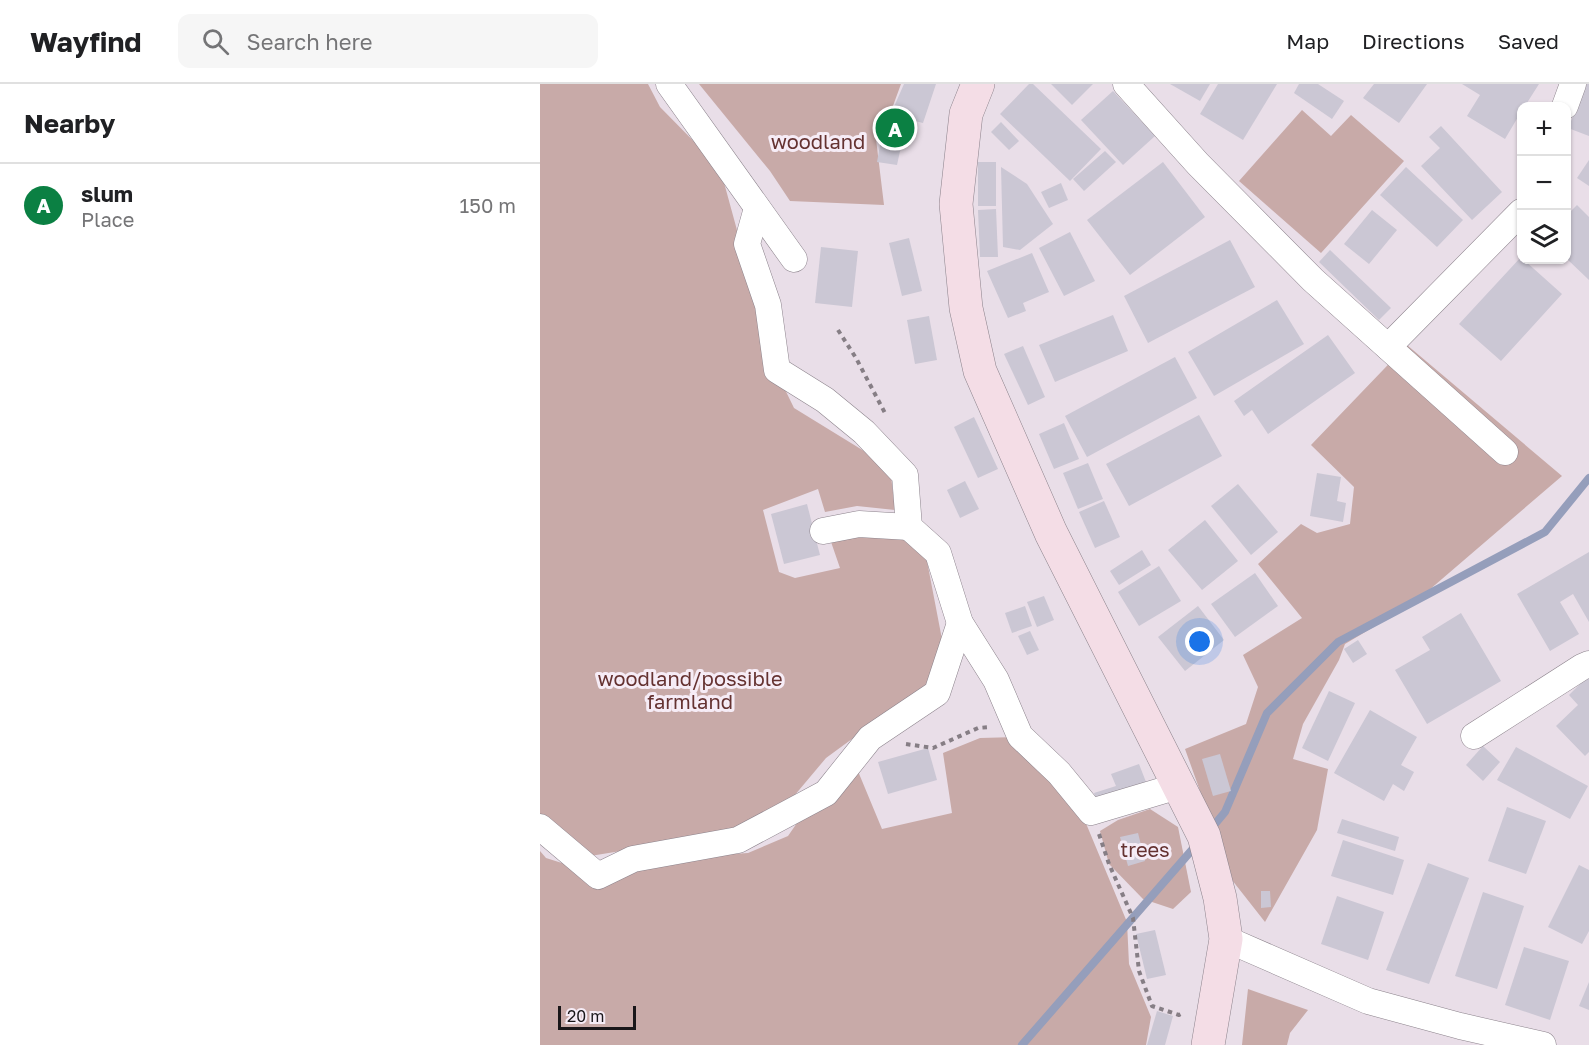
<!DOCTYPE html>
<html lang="en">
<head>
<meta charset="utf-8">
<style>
	body { margin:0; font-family:"Golos Text",sans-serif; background:#f6f6f6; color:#202124 }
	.controls { position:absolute; right:18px; top:18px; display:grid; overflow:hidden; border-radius:12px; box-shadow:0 2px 4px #0004 }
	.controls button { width:54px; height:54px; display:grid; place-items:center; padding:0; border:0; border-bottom:2px solid #e0e0e0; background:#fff; color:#202124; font:30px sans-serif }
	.scale { position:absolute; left:18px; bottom:15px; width:78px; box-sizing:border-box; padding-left:6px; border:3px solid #191619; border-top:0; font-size:16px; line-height:21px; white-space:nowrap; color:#191619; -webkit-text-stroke:4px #f6ecf6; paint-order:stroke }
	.you { position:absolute; left:660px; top:558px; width:21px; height:21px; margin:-15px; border:4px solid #fff; border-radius:50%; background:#1a73e8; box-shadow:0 0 0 9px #1a73e833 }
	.badge { display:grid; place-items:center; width:39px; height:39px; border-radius:50%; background:#0b8043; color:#fff; font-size:20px; font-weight:700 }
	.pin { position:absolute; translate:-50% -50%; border:3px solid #fff; box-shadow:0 2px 6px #0006 }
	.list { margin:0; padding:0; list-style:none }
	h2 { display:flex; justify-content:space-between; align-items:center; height:78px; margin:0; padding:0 24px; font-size:26px }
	h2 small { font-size:20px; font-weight:400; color:#757577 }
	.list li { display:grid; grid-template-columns:39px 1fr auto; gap:18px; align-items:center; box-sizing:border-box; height:84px; padding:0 24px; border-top:2px solid #e0e0e0 }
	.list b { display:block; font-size:22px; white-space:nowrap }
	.list p { margin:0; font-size:20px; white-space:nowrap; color:#757577 }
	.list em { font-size:20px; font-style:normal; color:#757577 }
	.icon { flex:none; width:33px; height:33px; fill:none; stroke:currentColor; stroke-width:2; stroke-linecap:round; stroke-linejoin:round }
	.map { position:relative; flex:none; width:1049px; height:961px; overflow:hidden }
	header { display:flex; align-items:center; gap:36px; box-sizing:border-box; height:84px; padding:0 30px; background:#fff; border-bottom:2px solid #e0e0e0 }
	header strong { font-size:28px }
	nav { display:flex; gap:33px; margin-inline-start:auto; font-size:21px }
	.search { width:420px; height:54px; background:#f6f6f6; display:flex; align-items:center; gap:15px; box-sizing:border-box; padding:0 21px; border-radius:12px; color:#757577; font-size:22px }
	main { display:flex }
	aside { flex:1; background:#fff }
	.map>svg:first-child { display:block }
</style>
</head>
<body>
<header>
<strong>Wayfind</strong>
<div class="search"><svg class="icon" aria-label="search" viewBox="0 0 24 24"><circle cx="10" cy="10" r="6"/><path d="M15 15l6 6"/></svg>Search here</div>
<nav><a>Map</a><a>Directions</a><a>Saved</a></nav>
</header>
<main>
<aside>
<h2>Nearby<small></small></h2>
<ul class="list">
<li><span class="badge">A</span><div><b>slum</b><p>Place</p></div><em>150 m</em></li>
</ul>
</aside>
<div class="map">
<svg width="1049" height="961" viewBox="0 0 1049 961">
	<rect width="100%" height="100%" fill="#e9dee8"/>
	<!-- green -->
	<g fill="#c8aaa8">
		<path d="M0 0H108L120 23 180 84 235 285 254 324 350 383 355 426 317 422 285 428 278 405 223 426 239 488 255 494 300 484 290 455 361 447 387 477 405 571 402 589 286 674 228 743 44 773 0 737Z"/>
		<path d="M159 0H361L350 30 336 55 344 121 250 117 230 87Z"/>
		<path d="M762 26 791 52 811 31 864 77 781 169 699 97Z"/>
		<path d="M867 261 1022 392 874 519 805 560 799 576 763 640 753 675 788 685 777 746 725 838 692 796 645 665 706 640 718 603 703 571 762 534 718 480 761 440 777 449 810 440 814 403 771 361Z"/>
		<path d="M477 653 545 737 587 838 589 880 611 933 606 961H0V767L6 774 63 792 130 774 208 769 248 752 284 700 315 680 342 745 412 729 403 669 440 654Z"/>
		<path d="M610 725 638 743 651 808 633 825 603 815 569 780 560 747 578 736Z"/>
		<path d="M708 905 768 926 750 949 747 961H702Z"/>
	</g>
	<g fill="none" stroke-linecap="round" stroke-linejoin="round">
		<!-- stream -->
		<g stroke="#959ebb" stroke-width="8">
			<path d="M670 746 685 728 727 629 798 558 1005 448 1049 394"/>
			<path d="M482 961 658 759"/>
		</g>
	</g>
	<!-- building -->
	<g fill="#cbc7d4">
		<path d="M364 0H396L383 39 367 35 357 81 337 78 342 50Z"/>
		<path d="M489 0H493L561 65 530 97 460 30Z"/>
		<path d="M511 0H553L532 21Z"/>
		<path d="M630 0H670L660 17Z"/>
		<path d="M678 0H737L703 56 660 30Z"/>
		<path d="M759 0H778L804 17 792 35 754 9Z"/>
		<path d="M834 0H887L859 39 823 14Z"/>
		<path d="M922 0H999L985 22H981V28L965 55 927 32 940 11Z"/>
		<path d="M1047 0H1049V52L1028 44Z"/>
		<path d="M573 7 615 52 583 81 541 36Z"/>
		<path d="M461 38 479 57 469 66 451 48Z"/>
		<path d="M901 42 962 108 932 136 881 82 900 64 889 53Z"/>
		<path d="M565 67 576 78 544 107 533 95Z"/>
		<path d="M1049 76V102L1037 94Z"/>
		<rect x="438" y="78" width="18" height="44"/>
		<path d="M623 78 665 133 590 191 547 136Z"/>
		<path d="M461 83 487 100 513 140 480 166 463 163Z"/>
		<path d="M866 83 923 136 897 163 840 111Z"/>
		<path d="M521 99 528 116 509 124 501 108Z"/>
		<path d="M1037 121 1049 133V196L1026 174V132Z"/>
		<path d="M456 125 458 173H440L438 126Z"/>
		<path d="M832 126 857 146 829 180 804 160Z"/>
		<path d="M530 148 555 197 524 212 499 164Z"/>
		<path d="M369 154 382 207 362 212 349 159Z"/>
		<path d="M690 156 715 203 608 259 584 212Z"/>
		<path d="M281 163 318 167 312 223 275 219Z"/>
		<path d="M790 166 851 224 839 236 779 178Z"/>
		<path d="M492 169 509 208 483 219 486 227 468 234 447 187Z"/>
		<path d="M981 173V176H984L1022 210 961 277 919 240Z"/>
		<path d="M737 216 764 260 674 312 648 268Z"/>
		<path d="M573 231 588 267 515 298 499 261Z"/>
		<path d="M389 232 397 276 375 280 367 236Z"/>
		<path d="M788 251 815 289 728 350 712 326 704 332 694 317Z"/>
		<path d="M483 262 505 313 488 321 464 270Z"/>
		<path d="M635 273 657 314 547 373 525 332Z"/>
		<path d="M659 331 682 372 589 422 566 380Z"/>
		<path d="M434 333 458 385 438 394 414 343Z"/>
		<path d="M524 339 539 375 514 385 499 350Z"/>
		<path d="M548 379 563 415 538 425 523 389Z"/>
		<path d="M777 389 801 393 797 417 806 419 803 438 770 432Z"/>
		<path d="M425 397 439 425 420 434 407 406Z"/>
		<path d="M698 400 738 448 711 471 671 422Z"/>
		<path d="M564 417 580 453 555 464 539 428Z"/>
		<path d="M267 420 280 471 244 480 231 430Z"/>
		<path d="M665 436 698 477 662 506 628 466Z"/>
		<path d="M602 466 611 481 579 501 570 487Z"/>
		<path d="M1049 468V538L1033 510 1020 518 1039 550 1010 567 977 510Z"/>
		<path d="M619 482 641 517 599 542 578 508Z"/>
		<path d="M715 489 738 522 695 553 671 520Z"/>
		<path d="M504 512 514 536 497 543 487 518Z"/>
		<path d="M485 522 492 542 472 549 465 529Z"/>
		<path d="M658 522 684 556 645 587 618 553Z"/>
		<path d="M921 529 961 597 887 640 855 586 890 566 882 553Z"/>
		<path d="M490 547 499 566 487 571 478 552Z"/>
		<path d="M818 556 827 570 813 579 804 565Z"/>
		<path d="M1049 591V668L1045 672 1016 642 1038 621 1029 611Z"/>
		<path d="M789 607 815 619 788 677 762 664Z"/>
		<path d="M830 626 877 653 861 681 874 688 864 707 853 700 844 717 794 689Z"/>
		<path d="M943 662 960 678 943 697 926 681Z"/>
		<path d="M976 663 1048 702 1030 735 957 696Z"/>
		<path d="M388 664 397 696 348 710 338 678Z"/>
		<path d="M680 670 691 707 673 712 662 675Z"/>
		<path d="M599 680 606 698 577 709 558 721 554 709 576 702 571 690Z"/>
		<path d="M967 723 1006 737 986 790 948 777Z"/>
		<path d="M802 735 859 753 855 767 797 749Z"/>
		<path d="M598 749 605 777 588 782 580 753Z"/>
		<path d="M803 756 864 776 853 811 791 792Z"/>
		<path d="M888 779 929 794 889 900 846 886Z"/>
		<path d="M1039 781 1049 786V847L1042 860 1008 843Z"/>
		<path d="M721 807H730L731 823 721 824Z"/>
		<path d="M943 808 984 822 957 905 915 892Z"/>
		<path d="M797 812 844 828 828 876 781 860Z"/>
		<path d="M615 846 626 891 607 895 596 850Z"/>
		<path d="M984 863 1029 877 1010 936 965 921Z"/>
		<path d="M1049 898V926L1039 922Z"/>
		<path d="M617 927 633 932 625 961H607Z"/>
	</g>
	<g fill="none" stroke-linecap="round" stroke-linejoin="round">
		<defs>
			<g id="minor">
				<path d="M129 0 254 175"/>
				<path d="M586 0 658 80 773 196 965 368"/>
				<path d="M1025 22 1033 0"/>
				<path d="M217 124 207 160 228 221 237 286 285 316 324 348 365 391 369 443 398 469 420 539 456 596 480 652 519 689 551 728 638 702"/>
				<path d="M848 263 981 128"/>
				<path d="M283 447 319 440 369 443"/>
				<path d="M934 652 1042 583 1049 580"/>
				<path d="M0 743 58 792 93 775 198 756 286 709 330 654 397 609 420 539"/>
				<path d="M686 855 828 917 920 942 1003 961"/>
			</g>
			<path id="secondary" d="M438 0 426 30 416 120 426 224 440 287 511 449 664 752 680 814 686 855 668 961"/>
		</defs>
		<!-- minor casing -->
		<use href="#minor" stroke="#8c838c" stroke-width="27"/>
		<!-- secondary casing -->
		<use href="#secondary" stroke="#8c838c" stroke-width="34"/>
		<!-- path -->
		<g stroke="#867e85" stroke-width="4" stroke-dasharray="4.5 4.5" stroke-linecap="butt">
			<path d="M298 246 316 274 346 331"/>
			<path d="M366 660 393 664 438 644 450 643"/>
			<path d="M559 750 569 780 593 834 599 887 612 922 639 931 643 929"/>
		</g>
		<!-- minor -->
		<use href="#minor" stroke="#fff" stroke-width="26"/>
		<!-- secondary -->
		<use href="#secondary" stroke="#f4dde6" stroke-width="33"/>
	</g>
	<g text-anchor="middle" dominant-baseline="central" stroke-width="6" stroke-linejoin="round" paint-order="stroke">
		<!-- park labels -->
		<g font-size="20" fill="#653231" stroke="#f6ecf6">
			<text x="278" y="57">woodland</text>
			<text x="150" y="594">woodland/possible<tspan x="150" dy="23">farmland</tspan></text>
			<text x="605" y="765">trees</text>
		</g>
	</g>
</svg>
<div class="controls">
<button>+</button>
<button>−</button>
<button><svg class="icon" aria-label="layers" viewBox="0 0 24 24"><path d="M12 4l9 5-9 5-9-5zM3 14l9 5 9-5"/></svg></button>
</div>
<div class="scale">20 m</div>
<div class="you"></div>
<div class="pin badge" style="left:355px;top:44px">A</div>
</div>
</main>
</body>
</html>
